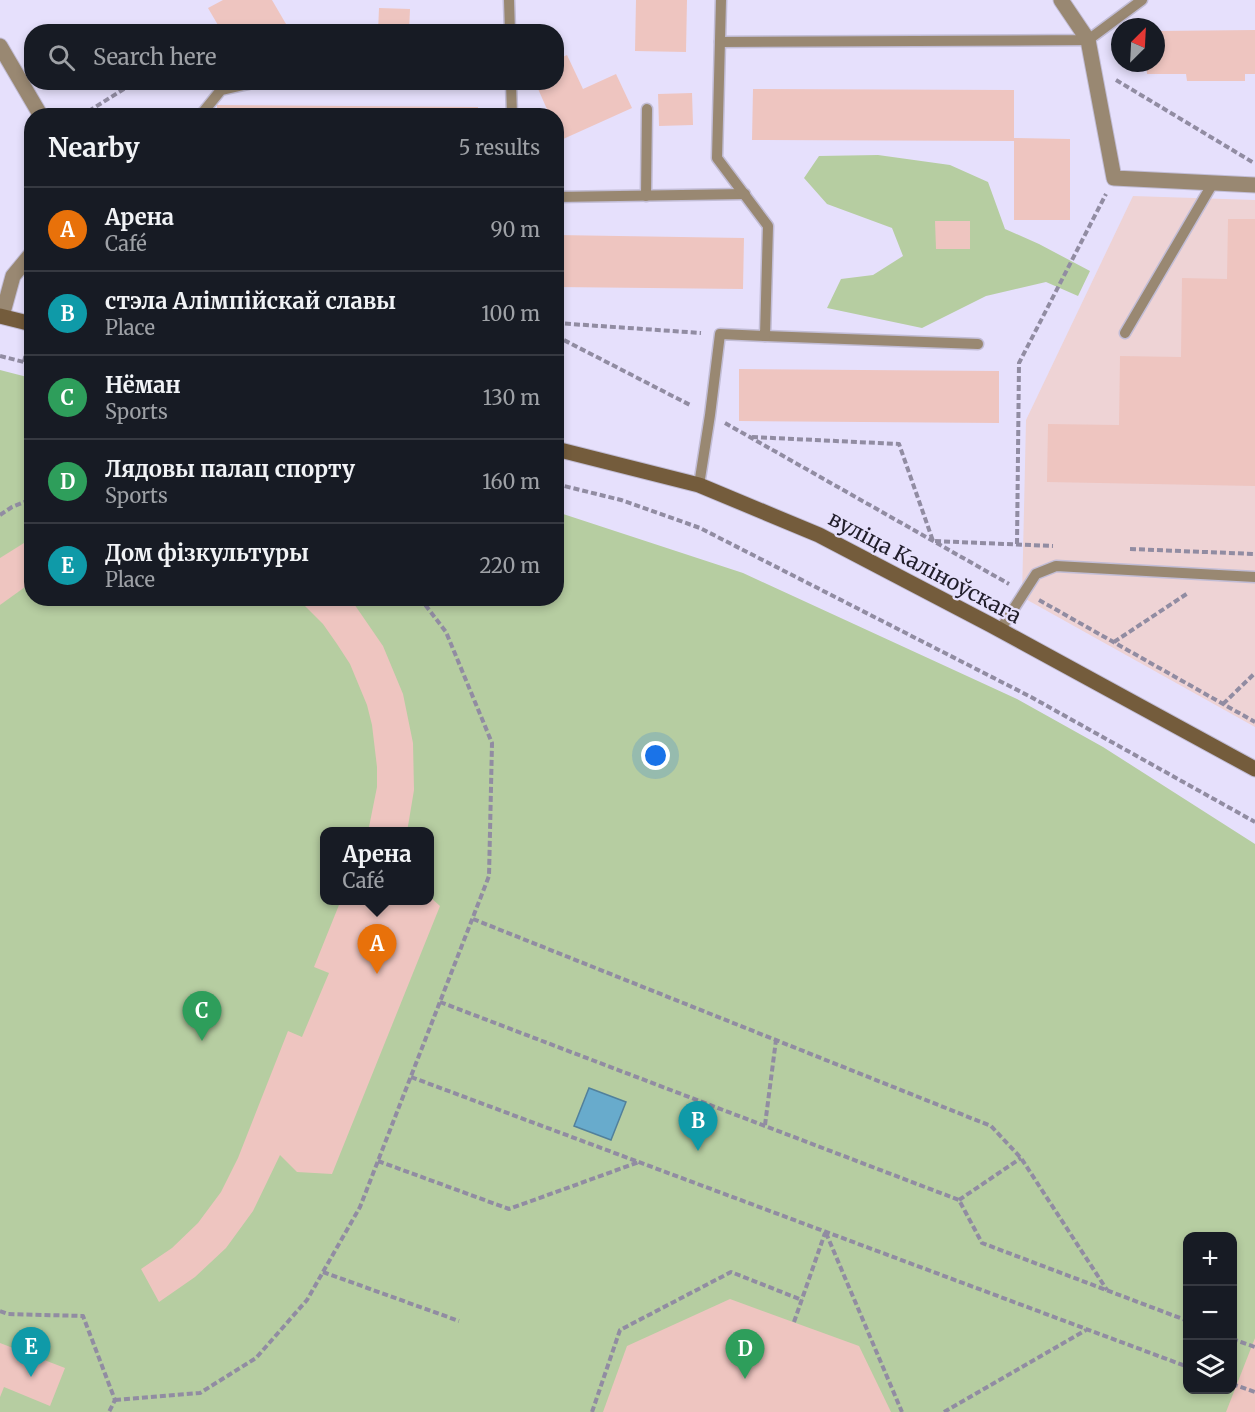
<!DOCTYPE html>
<html lang="en">
<head>
<meta charset="utf-8">
<style>
	body { margin:0; font-family:Merriweather,serif; background:#20242c; color:#f1f3f6 }
	.controls { position:absolute; right:18px; bottom:18px; display:grid; overflow:hidden; border-radius:12px; box-shadow:0 3px 9px #0003 }
	.controls button { width:54px; height:54px; display:grid; place-items:center; padding:0; border:0; border-bottom:2px solid #363941; background:#171b24; color:#f1f3f6; font:30px sans-serif }
	.compass { position:absolute; left:1111px; top:18px; width:54px; height:54px; border-radius:50%; background:#171b24; box-shadow:0 3px 9px #0003; rotate:24deg }
	.you { position:absolute; left:656px; top:756px; width:21px; height:21px; margin:-15px; border:4px solid #fff; border-radius:50%; background:#1a73e8; box-shadow:0 0 0 9px #1a73e833 }
	.badge { display:grid; place-items:center; width:39px; height:39px; border-radius:50%; background:#ea580c; color:#fff; font-size:20px; font-weight:700 }
	.pin { position:absolute; translate:-50% -50px; filter:drop-shadow(0 2px 3px #0008) }
	.pin::after { content:''; position:absolute; top:32px; width:21px; height:18px; background:inherit; clip-path:polygon(0 0,100% 0,50% 100%) }
	.popup { position:absolute; left:320px; top:827px; width:114px; height:78px; box-sizing:border-box; display:grid; place-content:center; border-radius:12px; background:#171b24; filter:drop-shadow(0 2px 4px #0005); font-size:20px; white-space:nowrap; color:#9ea1a6 }
	.popup b { font-size:22px; color:#f1f3f6 }
	.popup::after { content:''; position:absolute; left:50%; top:100%; margin-left:-12px; border:12px solid transparent; border-top-color:#171b24 }
	.list { margin:0; padding:0; list-style:none }
	h2 { display:flex; justify-content:space-between; align-items:center; height:78px; margin:0; padding:0 24px; font-size:26px }
	h2 small { font-size:20px; font-weight:400; color:#9ea1a6 }
	.list li { display:grid; grid-template-columns:39px 1fr auto; gap:18px; align-items:center; box-sizing:border-box; height:84px; padding:0 24px; border-top:2px solid #363941 }
	.list b { display:block; font-size:22px; white-space:nowrap }
	.list p { margin:0; font-size:20px; white-space:nowrap; color:#9ea1a6 }
	.list em { font-size:20px; font-style:normal; color:#9ea1a6 }
	.icon { flex:none; width:33px; height:33px; fill:none; stroke:currentColor; stroke-width:2; stroke-linecap:round; stroke-linejoin:round }
	.map { position:relative; flex:none; width:1255px; height:1412px; overflow:hidden }
	.search { position:absolute; background:#171b24; box-shadow:0 3px 9px #0003; left:24px; top:24px; width:540px; height:66px; display:flex; align-items:center; gap:15px; box-sizing:border-box; padding:0 21px; border-radius:24px; color:#9ea1a6; font-size:22px }
	.panel { position:absolute; background:#171b24; box-shadow:0 3px 9px #0003; left:24px; top:108px; width:540px; height:498px; border-radius:24px }
	.map>svg:first-child { display:block }
</style>
</head>
<body>
<div class="map">
<svg width="1255" height="1412" viewBox="0 0 1255 1412">
	<rect width="100%" height="100%" fill="#e6e0fc"/>
	<!-- commercial -->
	<path fill="#eed3d5" d="M1133 196 1255 200V727L1022 597 1026 420Z"/>
	<!-- green -->
	<g fill="#b6cda1" fill-rule="evenodd">
		<path d="M878 155 950 165 988 182 1005 229 1039 244 1090 271 1078 296 1046 282 986 296 922 328 827 308 841 279 873 275 903 256 892 228 827 204 804 178 819 156Z"/>
		<path d="M0 370 31 378 32 598H556L557 512 743 573 1017 699 1103 747 1255 844V1401L1251 1412H0ZM324 832H430V900H324ZM1188 1236H1232V1390H1188Z"/>
	</g>
	<!-- water -->
	<path fill="#68abcc" stroke="#52809b" stroke-width="1.5" d="M589 1088 626 1102 611 1140 574 1126Z"/>
	<!-- building -->
	<g fill="#eec5c0">
		<path d="M223 0H272L286 24 273 32H222L208 8Z"/>
		<path d="M636 0H687L686 52 635 51Z"/>
		<path d="M379 8 410 9 409 32H378Z"/>
		<path d="M1255 30V74H1245V81H1187L1186 74H1147L1146 63H1156V31Z"/>
		<path d="M567 55 583 89 616 74 632 108 561 140 556 131V116H550L535 82H556V60Z"/>
		<path d="M753 89 1014 90V138L1070 139V220H1014V141L752 140Z"/>
		<path d="M692 93 693 125 659 126 658 94Z"/>
		<path d="M217 105 478 107V116H217Z"/>
		<path d="M1228 219H1255V486L1047 482 1048 424 1119 425 1120 356 1181 357 1182 278 1227 279Z"/>
		<path d="M935 221H970V249H936Z"/>
		<path d="M556 235 744 238 743 289 556 287Z"/>
		<path d="M739 369 999 371V423L739 421Z"/>
		<path d="M32 538V582L0 605V558Z"/>
		<path d="M297 598H350L383 646 403 694 413 743 414 790 407 832H368L377 787V767L372 725 367 705 350 664 337 644 323 624Z"/>
		<path d="M430 897 440 906 332 1174 297 1172 280 1155 253 1211 226 1248 195 1277 159 1302 141 1269 172 1248 198 1223 221 1192 238 1158 288 1031 302 1037 329 973 314 967 341 900H430Z"/>
		<path d="M730 1299 859 1346 891 1412H603L627 1346Z"/>
		<path d="M1255 1338V1412H1226Z"/>
		<path d="M0 1343 65 1368 50 1406 4 1387 0 1397Z"/>
	</g>
	<g fill="none" stroke-linecap="round" stroke-linejoin="round">
		<defs>
			<g id="lane">
				<path d="M509 0 510 32"/>
				<path d="M720 42 1088 40 1142 0"/>
				<path d="M511 82 512 116"/>
				<path d="M200 116 221 90 257 82"/>
				<path d="M646 196 647 109"/>
				<path d="M556 197 745 194"/>
				<path d="M1125 333 1213 183"/>
				<path d="M765 336 978 344"/>
				<path d="M699 485 710 415 720 334 765 336 768 226 717 158 721 0"/>
				<path d="M1000 630 1036 574 1056 566 1255 577"/>
			</g>
			<g id="street">
				<path d="M1061 0 1088 40 1114 178 1255 185"/>
				<path d="M0 46 41 116"/>
				<path d="M2 316 13 276 32 253"/>
			</g>
			<g id="secondary">
				<path d="M0 316 32 324"/>
				<path d="M556 449 699 485 819 535 991 625 1255 769"/>
			</g>
		</defs>
		<!-- lane casing -->
		<use href="#lane" stroke="#c2bdd6" stroke-width="13"/>
		<!-- street casing -->
		<use href="#street" stroke="#c2bdd6" stroke-width="17"/>
		<!-- secondary casing -->
		<use href="#secondary" stroke="#c2bdd6" stroke-width="17"/>
		<!-- path -->
		<g stroke="#918ca2" stroke-width="4" stroke-dasharray="6 3" stroke-linecap="butt">
			<path d="M1116 80 1254 163"/>
			<path d="M81 116 135 82"/>
			<path d="M556 323 701 333"/>
			<path d="M556 336 692 406"/>
			<path d="M0 356 32 364"/>
			<path d="M24 362 28 344"/>
			<path d="M725 423 1009 584"/>
			<path d="M752 437 899 444 933 541 1053 546"/>
			<path d="M556 484 621 500 700 528 1031 697 1255 822"/>
			<path d="M0 515 12 507 32 499"/>
			<path d="M1017 544 1019 363 1106 194"/>
			<path d="M1130 549 1255 554"/>
			<path d="M1039 600 1255 722"/>
			<path d="M1114 642 1188 593"/>
			<path d="M1223 704 1255 673"/>
			<path d="M473 919 991 1126 1021 1158 1107 1290"/>
			<path d="M440 1002 959 1200 982 1243 1188 1321"/>
			<path d="M411 1077 1188 1367"/>
			<path d="M765 1125 776 1040"/>
			<path d="M378 1161 509 1209 639 1162"/>
			<path d="M959 1200 1021 1158"/>
			<path d="M826 1233 902 1412"/>
			<path d="M323 1272 459 1321"/>
			<path d="M0 1311 8 1314 83 1316 115 1400 109 1412"/>
			<path d="M794 1322 825 1233"/>
			<path d="M1232 1339 1255 1347"/>
			<path d="M1232 1384 1255 1392"/>
			<path d="M115 1400 200 1393 256 1358 307 1300 360 1207 489 876 492 743 446 632 420 598"/>
			<path d="M592 1412 620 1330 731 1272 802 1300"/>
			<path d="M944 1412 1086 1330"/>
		</g>
		<!-- lane -->
		<use href="#lane" stroke="#998872" stroke-width="10"/>
		<!-- street -->
		<use href="#street" stroke="#998872" stroke-width="15"/>
		<!-- secondary -->
		<use href="#secondary" stroke="#745c3c" stroke-width="15"/>
	</g>
	<g text-anchor="middle" dominant-baseline="central" stroke-width="4.5" stroke-linejoin="round" paint-order="stroke">
		<!-- street labels -->
		<g font-size="21" fill="#201d2a" stroke="#e6e0fc">
			<text transform="translate(925 567) rotate(28)">вуліца Каліноўскага</text>
		</g>
	</g>
</svg>
<div class="controls">
<button>+</button>
<button>−</button>
<button><svg class="icon" aria-label="layers" viewBox="0 0 24 24"><path d="M12 4l9 5-9 5-9-5zM3 14l9 5 9-5"/></svg></button>
</div>
<svg class="compass" viewBox="-18 -18 36 36"><path d="M0-13l5 13h-10z" fill="#e53935"/><path d="M0 13l5-13h-10z" fill="#9ea1a6"/></svg>
<div class="you"></div>
<div class="pin badge" style="left:377px;top:974px;background:#e8710a">A</div>
<div class="popup"><b>Арена</b>Café</div>
<div class="pin badge" style="left:698px;top:1151px;background:#0f9aa8">B</div>
<div class="pin badge" style="left:202px;top:1041px;background:#2e9e5b">C</div>
<div class="pin badge" style="left:745px;top:1379px;background:#2e9e5b">D</div>
<div class="pin badge" style="left:31px;top:1377px;background:#0f9aa8">E</div>
<div class="search"><svg class="icon" aria-label="search" viewBox="0 0 24 24"><circle cx="10" cy="10" r="6"/><path d="M15 15l6 6"/></svg>Search here</div>
<section class="panel">
<h2>Nearby<small>5 results</small></h2>
<ul class="list">
<li><span class="badge" style="background:#e8710a">A</span><div><b>Арена</b><p>Café</p></div><em>90 m</em></li>
<li><span class="badge" style="background:#0f9aa8">B</span><div><b>стэла Алімпійскай славы</b><p>Place</p></div><em>100 m</em></li>
<li><span class="badge" style="background:#2e9e5b">C</span><div><b>Нёман</b><p>Sports</p></div><em>130 m</em></li>
<li><span class="badge" style="background:#2e9e5b">D</span><div><b>Лядовы палац спорту</b><p>Sports</p></div><em>160 m</em></li>
<li><span class="badge" style="background:#0f9aa8">E</span><div><b>Дом фізкультуры</b><p>Place</p></div><em>220 m</em></li>
</ul>
</section>
</div>
</body>
</html>
